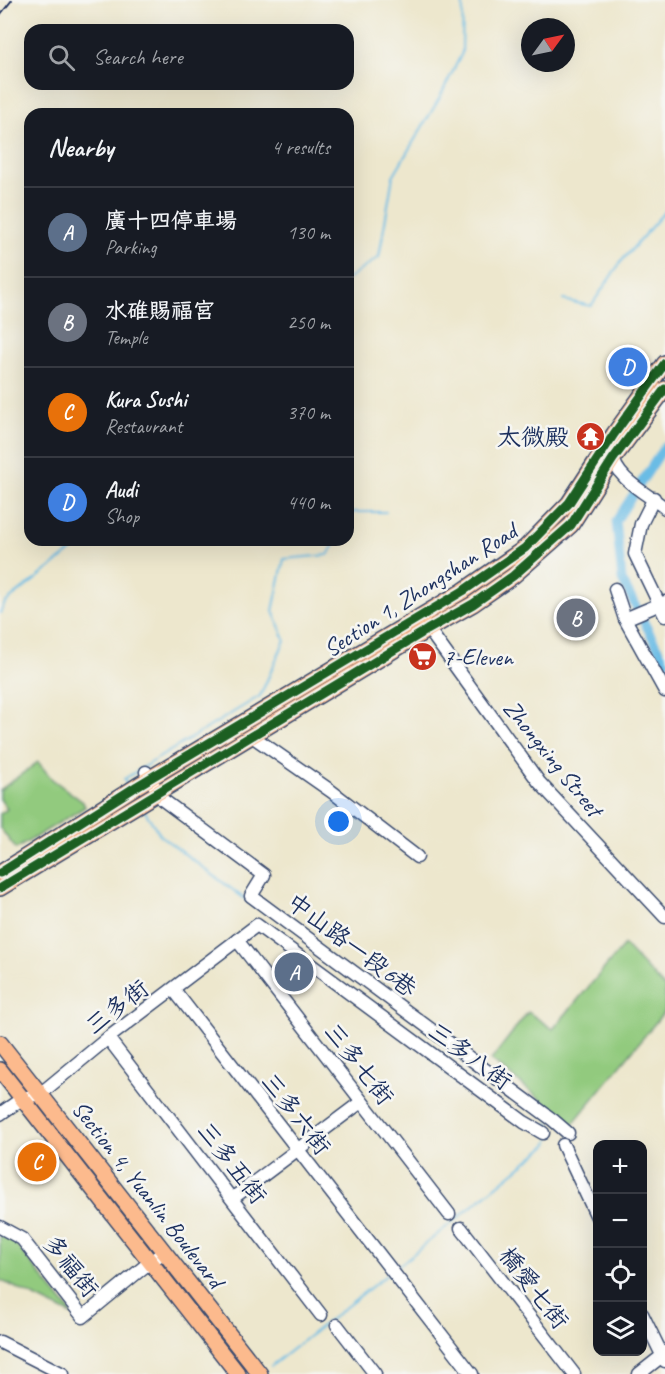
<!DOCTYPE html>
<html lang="en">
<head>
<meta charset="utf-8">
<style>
	body { margin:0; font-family:Caveat,"LXGW WenKai TC",sans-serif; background:#20242c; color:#f1f3f6 }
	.controls { position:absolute; right:18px; bottom:18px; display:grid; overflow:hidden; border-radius:12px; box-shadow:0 6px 24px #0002 }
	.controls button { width:54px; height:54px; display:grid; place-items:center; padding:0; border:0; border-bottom:2px solid #363941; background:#171b24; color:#f1f3f6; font:30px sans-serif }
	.compass { position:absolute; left:521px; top:18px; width:54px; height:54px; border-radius:50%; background:#171b24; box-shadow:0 6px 24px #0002; rotate:57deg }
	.you { position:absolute; left:339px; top:822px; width:21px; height:21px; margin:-15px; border:4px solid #fff; border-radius:50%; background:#1a73e8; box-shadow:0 0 0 9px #1a73e833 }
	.badge { display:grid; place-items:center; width:39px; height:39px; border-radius:50%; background:#c8321e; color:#fff; font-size:20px; font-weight:700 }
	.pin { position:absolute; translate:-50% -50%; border:3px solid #fff; box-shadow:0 2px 6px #0006 }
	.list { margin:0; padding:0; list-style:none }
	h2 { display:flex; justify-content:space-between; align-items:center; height:78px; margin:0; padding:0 24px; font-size:26px }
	h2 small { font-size:20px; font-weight:400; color:#9ea1a6 }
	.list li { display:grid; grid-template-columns:39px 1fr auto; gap:18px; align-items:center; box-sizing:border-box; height:90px; padding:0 24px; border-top:2px solid #363941 }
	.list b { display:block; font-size:22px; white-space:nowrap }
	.list p { margin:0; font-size:20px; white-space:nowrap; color:#9ea1a6 }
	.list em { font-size:20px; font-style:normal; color:#9ea1a6 }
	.icon { flex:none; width:33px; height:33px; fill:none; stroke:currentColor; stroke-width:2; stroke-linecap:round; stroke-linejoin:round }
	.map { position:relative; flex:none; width:665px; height:1374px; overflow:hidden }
	.search { position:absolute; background:#171b24; box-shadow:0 6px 24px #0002; left:24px; top:24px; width:330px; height:66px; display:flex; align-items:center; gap:15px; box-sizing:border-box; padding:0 21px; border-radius:18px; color:#9ea1a6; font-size:22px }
	.panel { position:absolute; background:#171b24; box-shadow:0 6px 24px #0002; left:24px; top:108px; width:330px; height:438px; border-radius:18px }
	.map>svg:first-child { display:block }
</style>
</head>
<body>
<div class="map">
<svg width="665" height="1374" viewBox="0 0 665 1374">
	<rect width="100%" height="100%" fill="#f6f6f2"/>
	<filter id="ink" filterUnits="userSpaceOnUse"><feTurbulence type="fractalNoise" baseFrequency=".0167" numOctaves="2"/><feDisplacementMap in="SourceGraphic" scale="12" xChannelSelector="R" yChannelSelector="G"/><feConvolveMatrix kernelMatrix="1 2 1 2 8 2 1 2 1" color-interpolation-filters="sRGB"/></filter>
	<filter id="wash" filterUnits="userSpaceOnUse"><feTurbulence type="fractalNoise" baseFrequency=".008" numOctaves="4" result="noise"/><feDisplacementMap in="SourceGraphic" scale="24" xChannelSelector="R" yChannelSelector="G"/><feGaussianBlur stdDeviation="1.35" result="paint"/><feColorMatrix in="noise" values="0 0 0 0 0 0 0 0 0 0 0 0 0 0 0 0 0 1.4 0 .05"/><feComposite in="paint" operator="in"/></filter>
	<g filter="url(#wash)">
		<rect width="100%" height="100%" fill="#ede7cd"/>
		<!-- green -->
		<g fill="#92ca7e" stroke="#567c6e" stroke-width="1.5">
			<path d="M38 762 52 779 83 802 85 807 16 849 0 828V814L7 809 0 799V790Z"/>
			<path d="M624 945 665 988V1011L571 1126 569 1122 491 1060 528 1012 553 1029Z"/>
			<path d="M0 1235 14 1242 74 1316 0 1280Z"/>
		</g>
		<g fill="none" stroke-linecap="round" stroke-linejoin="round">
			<!-- stream -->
			<g stroke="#6abce5" stroke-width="2">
				<path d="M348 279 379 257 393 176 439 99 462 53 463 0"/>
				<path d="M563 300 591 306 620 263 665 211"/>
				<path d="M348 515 354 512H386"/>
				<path d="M0 613 5 603 82 543 83 540"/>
				<path d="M127 785 124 779 260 696 285 640 273 611 284 559 328 555 337 540"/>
				<path d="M142 807 161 836 249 902"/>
				<path d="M396 1268 547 1145C552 1136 554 1131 548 1123"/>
				<path d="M271 1366 389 1273"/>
			</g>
			<!-- canal -->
			<path stroke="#6abce5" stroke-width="9" d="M665 446 616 521 622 580 665 662"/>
		</g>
	</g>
	<g filter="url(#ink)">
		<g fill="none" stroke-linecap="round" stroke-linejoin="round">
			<defs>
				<g id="minor">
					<path d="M613 453C612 477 649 495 665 508"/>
					<path d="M654 498 641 524 635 554 665 616"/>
					<path d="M615 589 625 619 665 691"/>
					<path d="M625 619 665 602"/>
					<path d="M424 623 539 782 665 917"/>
					<path d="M252 736 331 791 417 857"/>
					<path d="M146 772 163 800 264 875 251 896 553 1120 568 1133"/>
					<path d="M237 940 449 1214"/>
					<path d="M174 990 472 1374"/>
					<path d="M108 1038 321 1315"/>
					<path d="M0 1114 23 1098 40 1094 108 1038 257 925 524 1122 543 1133"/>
					<path d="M563 1145 598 1219"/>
					<path d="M233 1198 361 1102"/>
					<path d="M0 1227 22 1239 83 1317 150 1262 164 1252"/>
					<path d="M461 1228 574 1374"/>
					<path d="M642 1314 665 1361"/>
					<path d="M337 1325 375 1374"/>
					<path d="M0 1342 63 1374"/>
					<path d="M639 1374 662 1356"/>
				</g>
				<g id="major">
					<path d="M0 873 137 786 463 591 525 548 569 503 614 434 665 363"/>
					<path d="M0 888 427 630 473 604 513 576 571 525 613 459 665 389"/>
					<path d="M0 1043 260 1374"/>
					<path d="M0 1070 238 1374"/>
				</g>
			</defs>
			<!-- minor casing -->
			<use href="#minor" stroke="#3a4b6f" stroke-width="15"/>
			<!-- major casing -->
			<use href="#major" stroke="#3a4b6f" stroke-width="18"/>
			<!-- minor -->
			<use href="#minor" stroke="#fff" stroke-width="12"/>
			<!-- major -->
			<use href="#major" stroke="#fcba8d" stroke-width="15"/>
			<!-- rail -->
			<path stroke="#1b2f5e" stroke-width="2" d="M0 15 12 0"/>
			<defs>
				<g id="cycleway">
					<path d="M0 873 137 786 463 591 525 548 569 503 614 434 665 363"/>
					<path d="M0 888 427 630 473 604 513 576 571 525 613 459 665 389"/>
				</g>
			</defs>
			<!-- cycleway casing -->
			<use href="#cycleway" stroke="#f6f6f2" stroke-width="13"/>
			<!-- cycleway -->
			<use href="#cycleway" stroke="#1b5e20" stroke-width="9"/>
		</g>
	</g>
	<!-- icons -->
	<defs>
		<symbol id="temple-disc" viewBox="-11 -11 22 22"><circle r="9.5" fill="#c8321e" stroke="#f6f6f2"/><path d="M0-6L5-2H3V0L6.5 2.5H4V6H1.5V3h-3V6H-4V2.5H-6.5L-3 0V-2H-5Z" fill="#fff"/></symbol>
		<symbol id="supermarket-disc" viewBox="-11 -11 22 22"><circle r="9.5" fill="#c8321e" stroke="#f6f6f2"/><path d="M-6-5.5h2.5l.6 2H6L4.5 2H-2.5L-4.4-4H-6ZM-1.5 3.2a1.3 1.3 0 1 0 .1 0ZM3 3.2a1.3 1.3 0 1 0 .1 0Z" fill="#fff"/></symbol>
	</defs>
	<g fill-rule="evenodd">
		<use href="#temple-disc" x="574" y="420" width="33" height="33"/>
		<use href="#supermarket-disc" x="406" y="640" width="33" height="33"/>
	</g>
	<g text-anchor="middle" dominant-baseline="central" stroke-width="5" stroke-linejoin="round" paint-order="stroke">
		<!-- poi labels -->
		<g font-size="24" fill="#1b2f5e" stroke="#f6f6f2" text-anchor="end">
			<text x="569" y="437">太微殿</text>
			<text x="443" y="657" text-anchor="start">7-Eleven</text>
		</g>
		<!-- street labels -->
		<g font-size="24" fill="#1b2f5e" stroke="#f6f6f2">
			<text transform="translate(420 590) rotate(-33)">Section 1, Zhongshan Road</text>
			<text transform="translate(553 758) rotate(51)">Zhongxing Street</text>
			<text transform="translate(352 945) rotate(37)">中山路一段6巷</text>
			<text transform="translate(117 1007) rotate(-38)">三多街</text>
			<text transform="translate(470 1056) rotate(36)">三多八街</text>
			<text transform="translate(359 1064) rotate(52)">三多七街</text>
			<text transform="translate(296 1114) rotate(52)">三多六街</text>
			<text transform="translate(232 1163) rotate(52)">三多五街</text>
			<text transform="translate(148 1194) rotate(52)">Section 4, Yuanlin Boulevard</text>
			<text transform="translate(71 1266) rotate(51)">多福街</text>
			<text transform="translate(534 1288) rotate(52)">橋愛七街</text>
		</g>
	</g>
</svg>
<div class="controls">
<button>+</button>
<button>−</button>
<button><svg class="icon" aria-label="locate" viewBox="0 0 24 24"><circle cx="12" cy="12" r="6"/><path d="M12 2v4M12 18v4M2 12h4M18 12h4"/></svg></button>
<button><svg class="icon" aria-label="layers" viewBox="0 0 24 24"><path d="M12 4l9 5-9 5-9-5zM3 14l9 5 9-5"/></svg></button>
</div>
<svg class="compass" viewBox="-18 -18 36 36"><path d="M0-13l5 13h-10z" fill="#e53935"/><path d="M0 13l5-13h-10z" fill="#9ea1a6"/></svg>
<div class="you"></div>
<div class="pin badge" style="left:294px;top:972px;background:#5c6f8a">A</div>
<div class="pin badge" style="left:576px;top:618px;background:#6b7280">B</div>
<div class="pin badge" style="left:37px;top:1162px;background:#e8710a">C</div>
<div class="pin badge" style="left:628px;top:367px;background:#3f7fe0">D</div>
<div class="search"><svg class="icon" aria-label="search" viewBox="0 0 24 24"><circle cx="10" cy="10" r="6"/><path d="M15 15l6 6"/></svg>Search here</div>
<section class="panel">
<h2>Nearby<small>4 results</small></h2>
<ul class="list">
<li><span class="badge" style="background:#5c6f8a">A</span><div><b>廣十四停車場</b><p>Parking</p></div><em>130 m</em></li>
<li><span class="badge" style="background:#6b7280">B</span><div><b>水碓賜福宮</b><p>Temple</p></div><em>250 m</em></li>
<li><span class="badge" style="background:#e8710a">C</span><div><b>Kura Sushi</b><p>Restaurant</p></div><em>370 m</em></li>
<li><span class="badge" style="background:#3f7fe0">D</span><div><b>Audi</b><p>Shop</p></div><em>440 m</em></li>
</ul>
</section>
</div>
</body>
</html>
